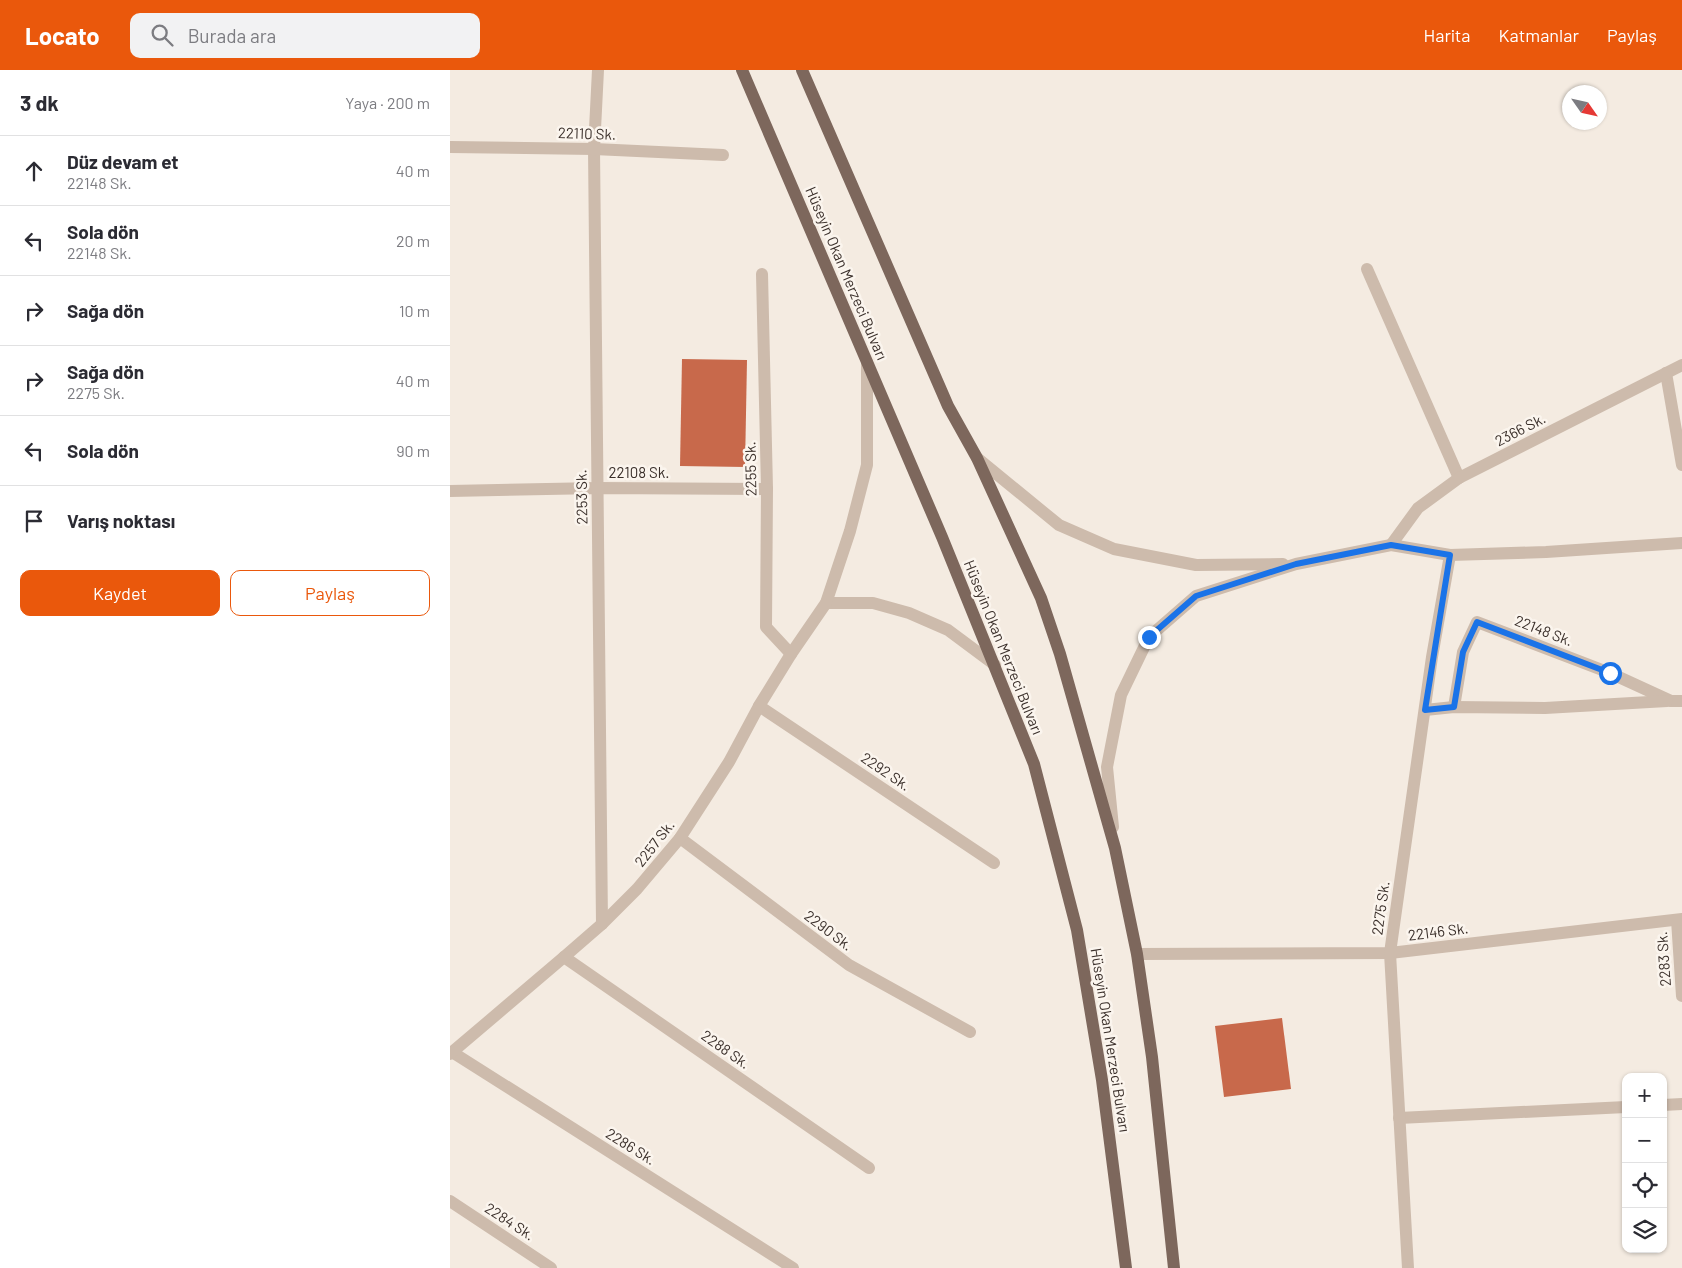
<!DOCTYPE html>
<html lang="tr">
<head>
<meta charset="utf-8">
<style>
	body { margin:0; font-family:Barlow,sans-serif; background:#f2f2f3; color:#2b2b33 }
	.controls { position:absolute; right:15px; bottom:15px; display:grid; overflow:hidden; border-radius:10px; box-shadow:0 1px 4px #0004 }
	.controls button { width:45px; height:45px; display:grid; place-items:center; padding:0; border:0; border-bottom:1px solid #e1e1e2; background:#fff; color:#2b2b33; font:25px sans-serif }
	.compass { position:absolute; left:1112px; top:15px; width:45px; height:45px; border-radius:50%; background:#fff; box-shadow:0 1px 4px #0004; rotate:124deg }
	.stop { position:absolute; width:15px; height:15px; margin:-11px; border:4px solid #1a73e8; border-radius:50%; background:#fff }
	.stop.end { background:#1a73e8; border-color:#fff; box-shadow:0 1px 5px #0008 }
	.list { margin:0; padding:0; list-style:none }
	h2 { display:flex; justify-content:space-between; align-items:center; height:65px; margin:0; padding:0 20px; font-size:21px }
	h2 small { font-size:16px; font-weight:400; color:#7c7c81 }
	.list li { display:grid; grid-template-columns:32px 1fr auto; gap:15px; align-items:center; box-sizing:border-box; height:70px; padding:0 20px; border-top:1px solid #e1e1e2 }
	.list b { display:block; font-size:19px; white-space:nowrap }
	.list p { margin:0; font-size:16px; white-space:nowrap; color:#7c7c81 }
	.list em { font-size:16px; font-style:normal; color:#7c7c81 }
	.actions { display:flex; gap:10px; padding:15px 20px }
	.actions a { flex:1; padding:11px 0; border:1px solid #ea580c; border-radius:10px; text-align:center; font-size:18px; color:#ea580c }
	.actions .main { background:#ea580c; color:#fff }
	.icon { flex:none; width:28px; height:28px; fill:none; stroke:currentColor; stroke-width:2; stroke-linecap:round; stroke-linejoin:round }
	.map { position:relative; flex:none; width:1232px; height:1198px; overflow:hidden }
	header { display:flex; align-items:center; gap:30px; box-sizing:border-box; height:70px; padding:0 25px; background:#ea580c; color:#fff }
	header strong { font-size:24px }
	nav { display:flex; gap:28px; margin-inline-start:auto; font-size:18px }
	.search { width:350px; height:45px; background:#f2f2f3; display:flex; align-items:center; gap:12px; box-sizing:border-box; padding:0 18px; border-radius:10px; color:#7c7c81; font-size:19px }
	main { display:flex }
	aside { flex:1; background:#fff }
	.map>svg:first-child { display:block }
</style>
</head>
<body>
<header>
<strong>Locato</strong>
<div class="search"><svg class="icon" aria-label="search" viewBox="0 0 24 24"><circle cx="10" cy="10" r="6"/><path d="M15 15l6 6"/></svg>Burada ara</div>
<nav><a>Harita</a><a>Katmanlar</a><a>Paylaş</a></nav>
</header>
<main>
<aside>
<h2>3 dk<small>Yaya · 200 m</small></h2>
<ul class="list">
<li><svg class="icon" aria-label="ahead" viewBox="0 0 24 24"><path d="M12 20V5M6 11l6-6 6 6"/></svg><div><b>Düz devam et</b><p>22148 Sk.</p></div><em>40 m</em></li>
<li><svg class="icon" aria-label="left" viewBox="0 0 24 24"><path d="M17 20v-9H6M10 6l-5 5 5 5"/></svg><div><b>Sola dön</b><p>22148 Sk.</p></div><em>20 m</em></li>
<li><svg class="icon" aria-label="right" viewBox="0 0 24 24"><path d="M7 20v-9h11M14 6l5 5-5 5"/></svg><div><b>Sağa dön</b></div><em>10 m</em></li>
<li><svg class="icon" aria-label="right" viewBox="0 0 24 24"><path d="M7 20v-9h11M14 6l5 5-5 5"/></svg><div><b>Sağa dön</b><p>2275 Sk.</p></div><em>40 m</em></li>
<li><svg class="icon" aria-label="left" viewBox="0 0 24 24"><path d="M17 20v-9H6M10 6l-5 5 5 5"/></svg><div><b>Sola dön</b></div><em>90 m</em></li>
<li><svg class="icon" aria-label="arrive" viewBox="0 0 24 24"><path d="M6 21V4h12l-3 4 3 4H6"/></svg><div><b>Varış noktası</b></div></li>
</ul>
<div class="actions"><a class="main">Kaydet</a><a>Paylaş</a></div>
</aside>
<div class="map">
<svg width="1232" height="1198" viewBox="0 0 1232 1198">
	<rect width="100%" height="100%" fill="#f4ebe1"/>
	<!-- building -->
	<g fill="#c8694b">
		<path d="M232 289 297 290 295 397 230 396Z"/>
		<path d="M832 948 841 1019 774 1027 765 956Z"/>
	</g>
	<g fill="none" stroke-linecap="round" stroke-linejoin="round">
		<!-- street -->
		<g stroke="#cdbbac" stroke-width="12">
			<path d="M148 0 144 79 152 854"/>
			<path d="M0 77 144 79 273 85"/>
			<path d="M917 199 1009 408"/>
			<path d="M312 204 317 419 316 557 341 584"/>
			<path d="M1216 303 1232 395"/>
			<path d="M527 388 609 455 664 479 746 495 833 494"/>
			<path d="M0 421 148 418 317 419"/>
			<path d="M941 475 968 438 1009 408 1232 295"/>
			<path d="M376 533H423L459 543 498 560 545 595"/>
			<path d="M309 636 544 793"/>
			<path d="M1004 637 1013 582 1027 552 1160 603 1221 631H1232"/>
			<path d="M975 640 1004 637 1095 638 1217 631"/>
			<path d="M663 757 657 697 671 625 699 567 746 526 846 494 941 475 1000 485 1096 482 1232 473"/>
			<path d="M230 768 399 895 520 962"/>
			<path d="M1227 850 1232 926"/>
			<path d="M687 884 940 883 1232 849"/>
			<path d="M114 887 419 1098"/>
			<path d="M2 982 343 1198"/>
			<path d="M0 984 114 887 152 854 187 819 230 768 279 692 309 636 341 584 376 533 400 461 417 395V292"/>
			<path d="M1213 1035 1232 1034"/>
			<path d="M949 1048 1176 1037"/>
			<path d="M0 1131 101 1198"/>
			<path d="M958 1198 940 883 982 587 1000 485"/>
		</g>
		<!-- primary -->
		<g stroke="#7d675c" stroke-width="12">
			<path d="M292 0 492 467 584 694 627 860 652 1010 676 1198"/>
			<path d="M352 0 498 336 527 388 591 528 610 584 665 778 687 884 702 987 724 1198"/>
		</g>
	</g>
	<g fill="none" stroke-linecap="round" stroke-linejoin="round">
		<!-- route -->
		<path stroke="#1a73e8" stroke-width="6" d="M699 567 746 526 846 494 941 475 1000 485 975 640 1004 637 1013 582 1027 552 1160 603"/>
	</g>
	<g text-anchor="middle" dominant-baseline="central" stroke-width="5" stroke-linejoin="round" paint-order="stroke">
		<!-- street labels -->
		<g font-size="15" fill="#3b302b" stroke="#fbf5ee">
			<text transform="translate(137 63) rotate(2)">22110 Sk.</text>
			<text transform="translate(397 203) rotate(67)">Hüseyin Okan Merzeci Bulvarı</text>
			<text transform="translate(1070 359) rotate(-27)">2366 Sk.</text>
			<text transform="translate(300 399) rotate(-91)">2255 Sk.</text>
			<text x="189" y="402">22108 Sk.</text>
			<text transform="translate(131 427) rotate(-91)">2253 Sk.</text>
			<text transform="translate(1094 560) rotate(21)">22148 Sk.</text>
			<text transform="translate(554 577) rotate(68)">Hüseyin Okan Merzeci Bulvarı</text>
			<text transform="translate(436 701) rotate(34)">2292 Sk.</text>
			<text transform="translate(204 773) rotate(-52)">2257 Sk.</text>
			<text transform="translate(930 838) rotate(-82)">2275 Sk.</text>
			<text transform="translate(379 860) rotate(37)">2290 Sk.</text>
			<text transform="translate(988 861) rotate(-7)">22146 Sk.</text>
			<text transform="translate(1213 889) rotate(-94)">2283 Sk.</text>
			<text transform="translate(661 970) rotate(81)">Hüseyin Okan Merzeci Bulvarı</text>
			<text transform="translate(276 979) rotate(35)">2288 Sk.</text>
			<text transform="translate(181 1076) rotate(32)">2286 Sk.</text>
			<text transform="translate(60 1151) rotate(33)">2284 Sk.</text>
		</g>
	</g>
</svg>
<div class="controls">
<button>+</button>
<button>−</button>
<button><svg class="icon" aria-label="locate" viewBox="0 0 24 24"><circle cx="12" cy="12" r="6"/><path d="M12 2v4M12 18v4M2 12h4M18 12h4"/></svg></button>
<button><svg class="icon" aria-label="layers" viewBox="0 0 24 24"><path d="M12 4l9 5-9 5-9-5zM3 14l9 5 9-5"/></svg></button>
</div>
<svg class="compass" viewBox="-18 -18 36 36"><path d="M0-13l5 13h-10z" fill="#e53935"/><path d="M0 13l5-13h-10z" fill="#7c7c81"/></svg>
<div class="stop" style="left:1160px;top:603px"></div>
<div class="stop end" style="left:699px;top:567px"></div>
</div>
</main>
</body>
</html>
